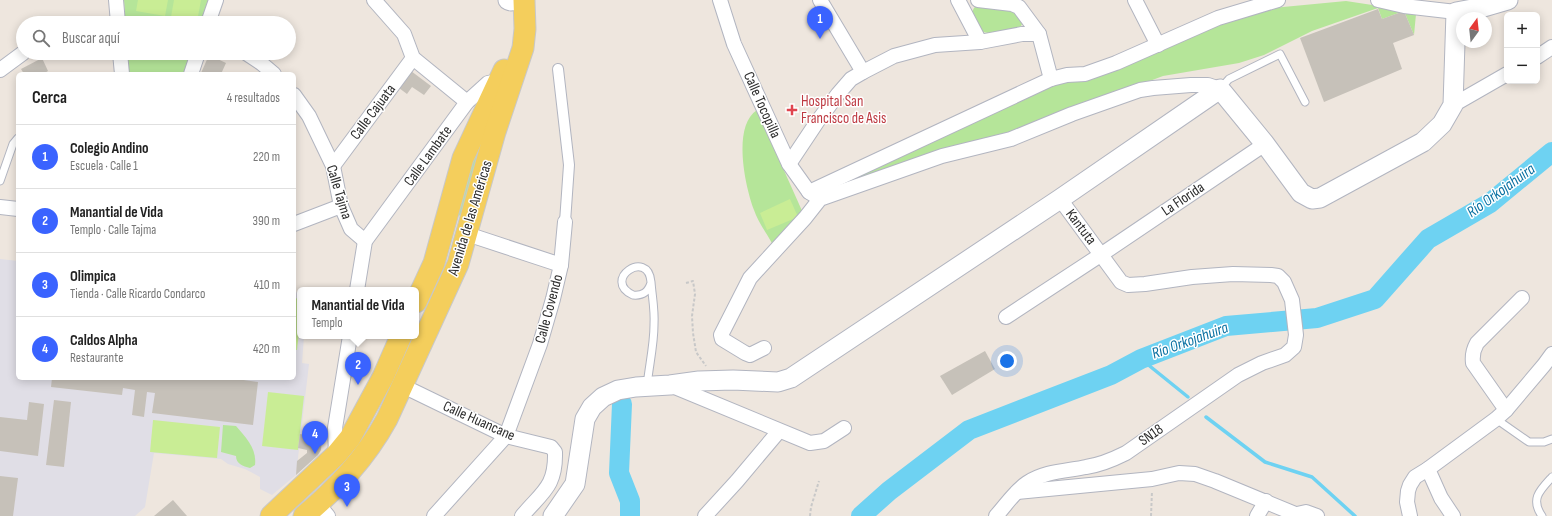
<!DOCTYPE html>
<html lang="es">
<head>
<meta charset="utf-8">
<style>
	body { margin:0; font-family:"Sofia Sans Condensed",sans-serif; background:#f2f2f2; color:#222 }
	.controls { position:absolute; right:12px; top:12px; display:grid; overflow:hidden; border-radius:6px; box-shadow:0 2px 10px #0003 }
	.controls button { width:36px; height:36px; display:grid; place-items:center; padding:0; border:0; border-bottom:1px solid #e0e0e0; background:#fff; color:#222; font:20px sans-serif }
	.compass { position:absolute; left:1456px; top:12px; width:36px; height:36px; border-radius:50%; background:#fff; box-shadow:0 2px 10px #0003; rotate:15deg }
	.you { position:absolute; left:1007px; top:361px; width:14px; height:14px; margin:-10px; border:3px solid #fff; border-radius:50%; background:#1a73e8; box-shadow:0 0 0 6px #1a73e833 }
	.badge { display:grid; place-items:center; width:26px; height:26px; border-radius:50%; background:#3a63ff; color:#fff; font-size:13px; font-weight:700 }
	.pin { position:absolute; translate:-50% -33px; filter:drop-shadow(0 1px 2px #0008) }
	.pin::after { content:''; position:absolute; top:21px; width:14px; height:12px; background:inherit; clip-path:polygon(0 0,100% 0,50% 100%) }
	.popup { position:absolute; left:297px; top:287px; width:122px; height:52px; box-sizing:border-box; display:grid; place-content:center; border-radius:6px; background:#fff; filter:drop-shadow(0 1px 3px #0005); font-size:13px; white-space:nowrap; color:#767676 }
	.popup b { font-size:15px; color:#222 }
	.popup::after { content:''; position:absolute; left:50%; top:100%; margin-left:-8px; border:8px solid transparent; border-top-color:#fff }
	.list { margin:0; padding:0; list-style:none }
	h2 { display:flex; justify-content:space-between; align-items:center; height:52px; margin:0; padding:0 16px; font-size:17px }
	h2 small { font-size:13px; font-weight:400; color:#767676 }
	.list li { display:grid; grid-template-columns:26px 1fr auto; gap:12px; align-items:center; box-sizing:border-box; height:64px; padding:0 16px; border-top:1px solid #e0e0e0 }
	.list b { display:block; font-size:15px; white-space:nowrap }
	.list p { margin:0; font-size:13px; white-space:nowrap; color:#767676 }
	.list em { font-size:13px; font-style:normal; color:#767676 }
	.icon { flex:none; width:22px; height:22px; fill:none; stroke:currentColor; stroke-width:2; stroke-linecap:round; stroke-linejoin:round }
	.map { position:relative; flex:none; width:1552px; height:516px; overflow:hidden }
	.search { position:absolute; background:#fff; box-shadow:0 2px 10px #0003; left:16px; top:16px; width:280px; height:44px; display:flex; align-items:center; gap:10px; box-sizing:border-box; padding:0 14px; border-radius:22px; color:#767676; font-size:15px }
	.panel { position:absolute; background:#fff; box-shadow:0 2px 10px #0003; left:16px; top:72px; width:280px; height:308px; border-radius:6px }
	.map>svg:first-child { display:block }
</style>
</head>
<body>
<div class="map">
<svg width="1552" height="516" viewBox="0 0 1552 516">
	<rect width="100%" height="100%" fill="#eee6de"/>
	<!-- industrial -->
	<path fill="#e0dee6" d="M0 259 18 261V378H294V292L300 293V336H304L302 363 309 364 296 475 272 495 260 489V477L245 469 228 464 221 459 154 453 145 507 135 516H0Z"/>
	<!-- green -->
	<g fill="#b5e599">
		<path d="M124 0H209L202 23H156L125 18Z"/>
		<path d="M1346 1 1405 10 1416 14 1414 35 1404 11 1382 19 1378 8 1312 31 1264 55 1239 63 1163 76 1019 130 952 147 830 189 982 115 1064 81 1251 10Z"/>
		<path d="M976 6 1005 9 1014 11 1023 22 1020 28 988 33 983 32 972 12 974 8Z"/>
		<path d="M126 53H191L184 74H127Z"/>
		<path d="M757 110 803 213 773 245C767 234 758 222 754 210 745 186 732 126 757 110Z"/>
		<path d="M481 131H486L462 216H460L458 214Z"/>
		<path d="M223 425 236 426C246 438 257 448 255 465L250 468C243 466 236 464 236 456L221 452Z"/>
	</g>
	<!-- pitch -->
	<g fill="#c9ed95">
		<path d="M138 0H168L165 16 136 11Z"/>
		<path d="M174 0H201L197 22 171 17Z"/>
		<path d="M790 199 798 217 767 230 760 213Z"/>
		<path d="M294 298 300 299V324L297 350H294Z"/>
		<path d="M268 392 304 396 298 450 262 446Z"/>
		<path d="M153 420 220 427 217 458 150 452Z"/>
	</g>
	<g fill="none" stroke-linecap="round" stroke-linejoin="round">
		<!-- stream -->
		<g stroke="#6ed2f2" stroke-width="3.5">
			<path d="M1141 359 1188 397"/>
			<path d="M1206 417 1265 462 1312 477 1355 516"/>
		</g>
		<!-- river -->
		<g stroke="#6ed2f2" stroke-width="20">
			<path d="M622 404 619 473 630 501V516"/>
			<path d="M861 516 889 491 969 430 1111 375 1141 359 1226 326 1317 318 1375 299 1428 239 1490 203 1552 152"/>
		</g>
	</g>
	<!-- building -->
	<g fill="#c6c1b9">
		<path d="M1378 9 1382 19 1404 11 1414 35 1393 43 1402 69 1324 102 1300 38Z"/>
		<path d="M209 55 226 63 221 74 201 73Z"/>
		<path d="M42 58 48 71 43 74H24L21 69Z"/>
		<path d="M411 71 431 86 424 95 412 87 407 94 399 88Z"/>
		<path d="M985 351 995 369 952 395 940 376Z"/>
		<path d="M52 378H229L258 382 253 425 152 413 155 393 147 392 144 417 132 415 135 390 123 388 122 395 51 387Z"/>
		<path d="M54 400 71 402 64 467 46 465Z"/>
		<path d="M29 402 44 404 38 456 0 451V417L27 420Z"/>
		<path d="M300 434 322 438 321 450 318 455 296 475 297 461 307 453V450L298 448Z"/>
		<path d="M0 476 18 478 13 516H0Z"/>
		<path d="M173 500 187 516H154Z"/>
	</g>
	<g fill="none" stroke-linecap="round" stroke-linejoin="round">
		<defs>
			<g id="service">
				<path d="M1220 89 1229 79 1280 54 1305 102"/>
				<path d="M0 181 13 144 18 138"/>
				<path d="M647 386C649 366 654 345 654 325 655 310 652 296 651 282 648 248 601 280 633 295 643 296 648 292 651 283"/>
				<path d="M1496 419 1529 442H1544L1552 439"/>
				<path d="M1542 516C1530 499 1540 490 1552 477"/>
			</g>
			<path id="pedestrian" d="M558 69 569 165 565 222"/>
			<g id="minor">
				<path d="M116 0 118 23"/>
				<path d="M374 0 404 34 413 58 467 102"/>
				<path d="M720 0 734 44 789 164 809 192 817 197"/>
				<path d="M820 0 863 72"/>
				<path d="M958 0 980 42"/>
				<path d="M978 0 1012 4 1019 7 1039 34 1051 79"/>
				<path d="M1135 0 1158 45"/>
				<path d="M1378 0 1404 6 1456 12"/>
				<path d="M208 23 216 0"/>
				<path d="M120 53 122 74"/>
				<path d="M246 53 261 63 274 74"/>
				<path d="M1537 57 1552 47"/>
				<path d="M0 70 23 53"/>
				<path d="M191 74 198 53"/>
				<path d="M294 95 309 116 333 166 341 206 351 229 365 241"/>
				<path d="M1453 105 1507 74"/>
				<path d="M789 164 817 122 838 94 851 79 863 72 894 56 935 45 980 42 1022 34H1039"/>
				<path d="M333 166 413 58"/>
				<path d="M809 192 1051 79 1067 75 1085 74 1116 63 1218 18 1278 0"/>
				<path d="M0 207 18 209"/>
				<path d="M294 224 341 206"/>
				<path d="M467 234 561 265"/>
				<path d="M357 290 365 241 467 102 488 83 499 81"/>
				<path d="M1006 317 1102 254 1265 144"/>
				<path d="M764 348 750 355 745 353 722 339 721 335 750 278 805 218 820 199 942 156 1011 139 1072 114 1140 90 1153 88 1191 85H1208L1220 89"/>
				<path d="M670 385 810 443 824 441 844 428"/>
				<path d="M403 386 506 436 551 447 555 452C556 487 542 492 522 516"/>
				<path d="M1506 410 1473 363C1472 355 1473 350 1477 343L1522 298"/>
				<path d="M336 455 335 428 350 336"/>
				<path d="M1428 469 1441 498 1453 516"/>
				<path d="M1017 492 1152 479 1179 473 1195 474 1215 481 1300 516"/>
				<path d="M318 504 328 516"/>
				<path d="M1297 514 1306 512 1317 516"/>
				<path d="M434 516 506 436 540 344 553 299 561 265 565 222"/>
				<path d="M705 516 737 481 779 431"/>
				<path d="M996 516C1006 505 1015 491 1027 483 1045 471 1067 471 1086 467 1100 465 1114 459 1126 453L1238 375 1262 363 1285 355 1294 347 1296 335 1292 300 1284 282 1278 276 1271 275 1233 274 1192 277 1145 284 1128 285 1121 282 1060 199"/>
				<path d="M1257 516 1266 501"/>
				<path d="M1410 516 1407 502 1408 491 1410 485 1415 477 1428 469 1496 419 1506 410 1544 365 1552 354"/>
			</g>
			<g id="secondary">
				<path d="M508 0 511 1"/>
				<path d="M553 516 575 484 585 419 592 407 603 397 618 390 636 387 670 385 699 381 733 380 778 382 791 378 1060 199 1220 89 1265 144 1301 193 1312 199 1320 198 1423 142 1442 124 1453 105 1456 12 1484 7 1508 0"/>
			</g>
			<g id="primary">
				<path d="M416 302 434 263 463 158 504 70"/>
				<path d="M271 516 336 455 350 438 383 377 401 336"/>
				<path d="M304 516C338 487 365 459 387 419L458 264 495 132 523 48 525 29 524 0"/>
			</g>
		</defs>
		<!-- service casing -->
		<use href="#service" stroke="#b2b5c0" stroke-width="9"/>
		<!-- pedestrian casing -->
		<use href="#pedestrian" stroke="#b2b5c0" stroke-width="12"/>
		<!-- minor casing -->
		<use href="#minor" stroke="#b2b5c0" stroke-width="16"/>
		<!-- secondary casing -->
		<use href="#secondary" stroke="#b2b5c0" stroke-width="21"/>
		<!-- primary casing -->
		<use href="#primary" stroke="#c8c8c8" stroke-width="23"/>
		<!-- path -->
		<g stroke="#c8c8c8" stroke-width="2" stroke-dasharray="3 2" stroke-linecap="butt">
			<path d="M686 283 693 281 695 294 692 316 693 333 696 352 706 366"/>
			<path d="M810 516 811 507 819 481"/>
			<path d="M1151 516 1152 491"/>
		</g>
		<!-- service -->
		<use href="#service" stroke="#fff" stroke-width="7"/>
		<!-- pedestrian -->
		<use href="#pedestrian" stroke="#fff" stroke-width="10"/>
		<!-- minor -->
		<use href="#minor" stroke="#fff" stroke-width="14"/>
		<!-- secondary -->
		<use href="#secondary" stroke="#fff" stroke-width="19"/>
		<!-- primary -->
		<use href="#primary" stroke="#f4ce5c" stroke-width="21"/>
	</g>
	<!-- markers -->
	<path fill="#e0444e" stroke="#fff" stroke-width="1.5" d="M790 104h4v4h4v4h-4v4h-4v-4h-4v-4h4z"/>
	<g text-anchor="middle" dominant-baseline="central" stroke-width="3" stroke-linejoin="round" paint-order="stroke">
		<!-- health labels -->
		<g font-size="15" fill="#be3a42" stroke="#fff" text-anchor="start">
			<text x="801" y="101">Hospital San<tspan x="801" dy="17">Francisco de Asis</tspan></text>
		</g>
		<!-- street labels -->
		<g font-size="15" fill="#2c2c2c" stroke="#fff">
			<text transform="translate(762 105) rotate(66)">Calle Tocopilla</text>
			<text transform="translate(373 112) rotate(-53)">Calle Cajuata</text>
			<text transform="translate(428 156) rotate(-54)">Calle Lambate</text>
			<text transform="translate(339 192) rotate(73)">Calle Tajma</text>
			<text transform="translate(1183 199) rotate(-34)">La Florida</text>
			<text transform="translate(470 218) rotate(-73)">Avenida de las Américas</text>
			<text transform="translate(1081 227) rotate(53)">Kantuta</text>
			<text transform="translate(549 309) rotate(-75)">Calle Covendo</text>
			<text transform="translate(479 421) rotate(24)">Calle Huancane</text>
			<text transform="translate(1151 435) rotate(-35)">SN18</text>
		</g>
		<!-- water labels -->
		<g font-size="16" font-style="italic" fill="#0a71a2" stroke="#fff">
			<text transform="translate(1501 191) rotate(-36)">Río Orkojahuira</text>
			<text transform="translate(1190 341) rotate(-20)">Río Orkojahuira</text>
		</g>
	</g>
</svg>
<div class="controls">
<button>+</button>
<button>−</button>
</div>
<svg class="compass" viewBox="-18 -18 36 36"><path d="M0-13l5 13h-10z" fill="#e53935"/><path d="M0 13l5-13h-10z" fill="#767676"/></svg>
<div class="you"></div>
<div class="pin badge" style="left:820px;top:39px">1</div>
<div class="pin badge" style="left:358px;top:385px">2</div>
<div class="popup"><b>Manantial de Vida</b>Templo</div>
<div class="pin badge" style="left:347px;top:507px">3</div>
<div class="pin badge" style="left:315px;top:454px">4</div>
<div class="search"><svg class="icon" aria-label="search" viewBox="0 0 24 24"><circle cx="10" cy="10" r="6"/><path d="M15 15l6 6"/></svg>Buscar aquí</div>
<section class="panel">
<h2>Cerca<small>4 resultados</small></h2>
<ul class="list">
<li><span class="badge">1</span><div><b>Colegio Andino</b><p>Escuela · Calle 1</p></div><em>220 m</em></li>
<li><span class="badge">2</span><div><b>Manantial de Vida</b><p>Templo · Calle Tajma</p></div><em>390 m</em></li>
<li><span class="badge">3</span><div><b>Olimpica</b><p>Tienda · Calle Ricardo Condarco</p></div><em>410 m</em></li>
<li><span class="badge">4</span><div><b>Caldos Alpha</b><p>Restaurante</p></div><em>420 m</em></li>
</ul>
</section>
</div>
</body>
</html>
